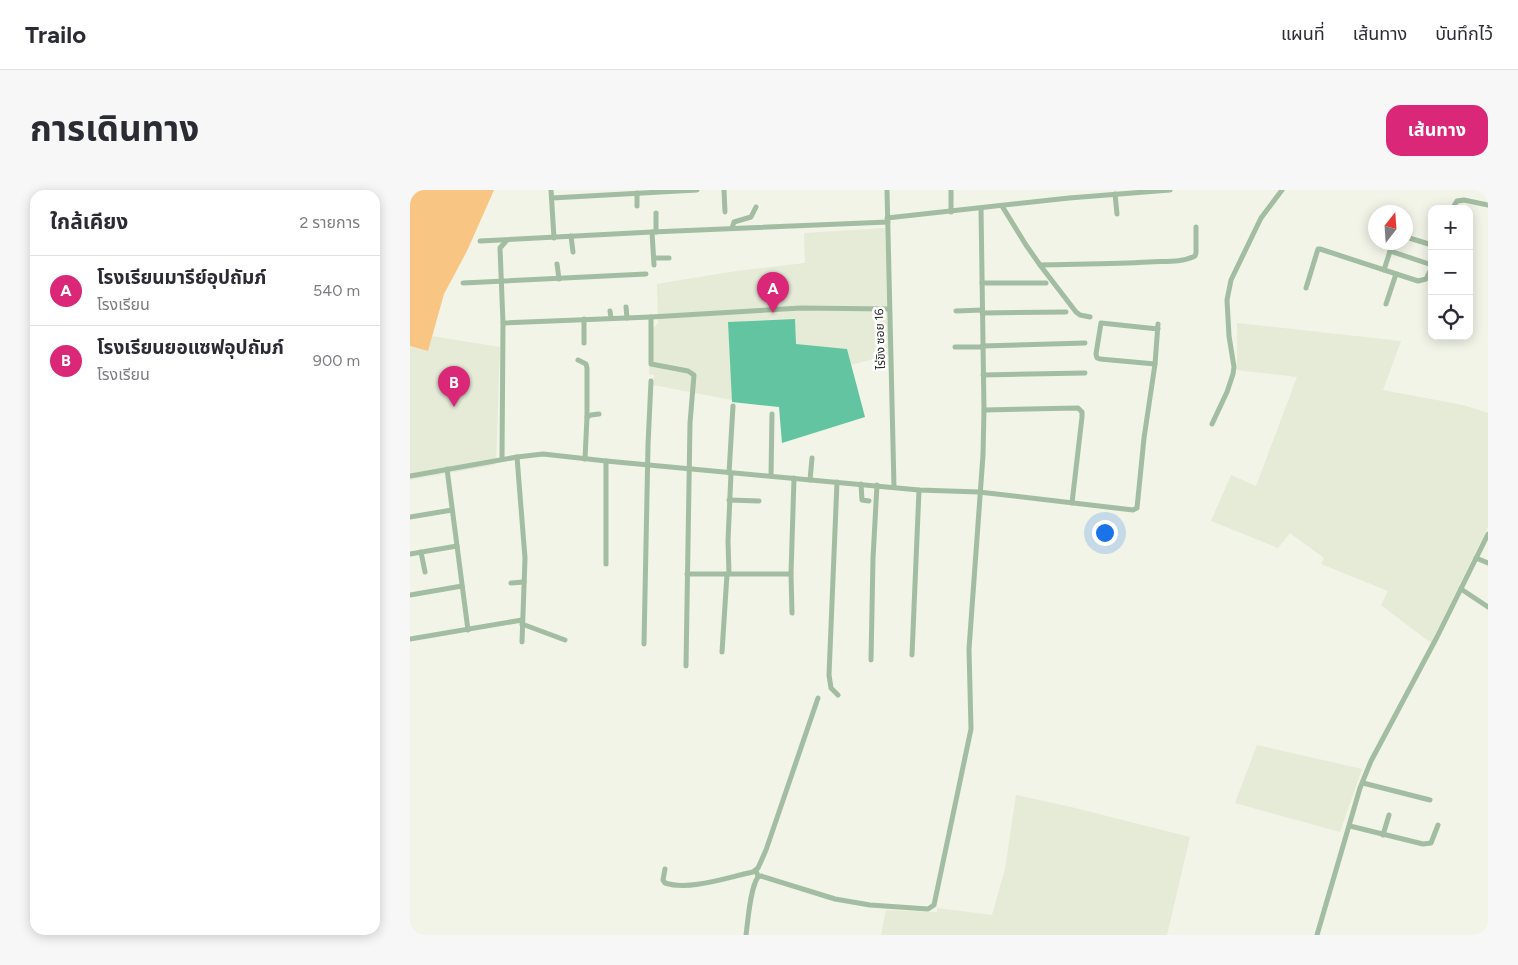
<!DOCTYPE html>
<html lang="th">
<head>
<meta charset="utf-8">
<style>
	body { margin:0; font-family:Figtree,"Noto Sans Thai",sans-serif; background:#f7f7f7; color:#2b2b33 }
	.controls { position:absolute; right:15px; top:15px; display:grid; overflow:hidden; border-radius:10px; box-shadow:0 2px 12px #0003 }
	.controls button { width:45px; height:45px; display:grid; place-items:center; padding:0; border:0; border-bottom:1px solid #e1e1e2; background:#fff; color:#2b2b33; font:25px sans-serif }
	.compass { position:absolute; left:958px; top:15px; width:45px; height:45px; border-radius:50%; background:#fff; box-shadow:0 2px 12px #0003; rotate:17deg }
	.you { position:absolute; left:694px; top:342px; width:18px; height:18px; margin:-12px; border:4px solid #fff; border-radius:50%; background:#1a73e8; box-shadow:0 0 0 8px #1a73e833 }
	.badge { display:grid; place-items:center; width:32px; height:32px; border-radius:50%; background:#db2777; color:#fff; font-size:16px; font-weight:700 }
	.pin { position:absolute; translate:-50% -41px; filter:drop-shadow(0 1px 2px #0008) }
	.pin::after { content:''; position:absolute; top:26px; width:18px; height:15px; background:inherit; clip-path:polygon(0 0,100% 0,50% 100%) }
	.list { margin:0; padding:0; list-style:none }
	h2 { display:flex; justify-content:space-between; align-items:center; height:65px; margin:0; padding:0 20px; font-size:21px }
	h2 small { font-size:16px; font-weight:400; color:#7c7c81 }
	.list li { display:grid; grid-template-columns:32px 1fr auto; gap:15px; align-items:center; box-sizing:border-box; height:70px; padding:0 20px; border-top:1px solid #e1e1e2 }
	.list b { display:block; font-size:19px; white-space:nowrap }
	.list p { margin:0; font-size:16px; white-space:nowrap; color:#7c7c81 }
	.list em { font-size:16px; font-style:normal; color:#7c7c81 }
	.icon { flex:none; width:28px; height:28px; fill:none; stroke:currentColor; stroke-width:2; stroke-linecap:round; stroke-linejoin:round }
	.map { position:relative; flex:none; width:1078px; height:745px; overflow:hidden; border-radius:15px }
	header { display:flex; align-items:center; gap:30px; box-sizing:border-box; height:70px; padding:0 25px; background:#fff; border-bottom:1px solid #e1e1e2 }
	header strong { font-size:24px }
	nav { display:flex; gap:28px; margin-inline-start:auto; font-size:18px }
	.intro { display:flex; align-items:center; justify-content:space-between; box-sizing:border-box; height:120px; padding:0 30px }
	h1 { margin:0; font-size:35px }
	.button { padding:12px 22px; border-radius:15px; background:#db2777; color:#fff; font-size:18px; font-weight:700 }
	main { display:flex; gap:30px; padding:0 30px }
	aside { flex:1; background:#fff; border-radius:15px; box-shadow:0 2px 12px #0003 }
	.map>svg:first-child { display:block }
</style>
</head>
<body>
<header>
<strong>Trailo</strong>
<nav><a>แผนที่</a><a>เส้นทาง</a><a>บันทึกไว้</a></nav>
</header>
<div class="intro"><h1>การเดินทาง</h1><a class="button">เส้นทาง</a></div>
<main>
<aside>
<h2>ใกล้เคียง<small>2 รายการ</small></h2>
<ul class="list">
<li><span class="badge">A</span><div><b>โรงเรียนมารีย์อุปถัมภ์</b><p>โรงเรียน</p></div><em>540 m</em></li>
<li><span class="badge">B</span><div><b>โรงเรียนยอแซฟอุปถัมภ์</b><p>โรงเรียน</p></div><em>900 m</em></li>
</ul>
</aside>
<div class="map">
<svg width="1078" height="745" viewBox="0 0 1078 745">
	<rect width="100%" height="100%" fill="#f1f4e7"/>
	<!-- built -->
	<g fill="#e5ebd7">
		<path d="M475 38 479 119 478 165 441 175 437 159 385 154 319 132 322 210 243 195 244 185 239 184 240 137H245L248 133 247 94 326 81 395 73 394 43Z"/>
		<path d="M827 133 991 151 973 200 1053 215 1078 223V337L1021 453 971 415 978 401 911 374 914 368 880 343 868 358 801 331 821 285 846 296 887 187 827 180Z"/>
		<path d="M22 146 90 157 86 273 84 275 0 290V156L17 161Z"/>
		<path d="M847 555 952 579 930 642 825 613Z"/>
		<path d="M606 605 661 617 780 647 757 745H471L476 720 527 722V718L582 725 595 679Z"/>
	</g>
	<!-- green -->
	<path fill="#f9c582" d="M0 0H84L57 61 34 104 18 161 0 156Z"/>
	<!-- water -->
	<path fill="#62c4a0" d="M385 129 386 154 437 159 455 227 372 253 369 217 322 212 318 132Z"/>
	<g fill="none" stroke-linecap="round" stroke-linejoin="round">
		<!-- street -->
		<g stroke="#a2bda1" stroke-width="5">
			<path d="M141 0 144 48"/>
			<path d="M314 0 315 22"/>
			<path d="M477 0 484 297"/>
			<path d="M541 0V22"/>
			<path d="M227 3V16"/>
			<path d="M705 4 707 24"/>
			<path d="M142 8 287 0"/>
			<path d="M592 16 616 55 630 75C667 74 703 74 739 72 754 71 771 73 785 66L786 63V37"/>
			<path d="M1042 19 1047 11 1054 10 1078 15"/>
			<path d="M246 23V42"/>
			<path d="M477 28 659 8 760 0"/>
			<path d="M322 38 324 32 341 27 346 17"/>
			<path d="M242 42 244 75"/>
			<path d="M161 46 163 62"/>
			<path d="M996 47 1022 55"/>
			<path d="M70 51 242 42 478 32"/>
			<path d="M980 61 1022 75"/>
			<path d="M244 68H259"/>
			<path d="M147 74 149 89"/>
			<path d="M630 75 666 122 670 125 680 127"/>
			<path d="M974 80 983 52"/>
			<path d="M53 93 236 84"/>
			<path d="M572 93H636"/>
			<path d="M896 98 908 59H910L1008 91 1016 89 1022 77"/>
			<path d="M976 114 986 84"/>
			<path d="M216 117 217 128"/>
			<path d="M200 121 201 128"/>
			<path d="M546 121 572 120"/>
			<path d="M572 123 656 122"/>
			<path d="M241 127V174L278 181 284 185 280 233 276 476"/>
			<path d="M93 133 241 127 391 118 479 119"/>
			<path d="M174 153V129"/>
			<path d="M572 156 675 153"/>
			<path d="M545 157H572"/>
			<path d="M168 170 176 174 177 178V227"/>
			<path d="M745 174 690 169 687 168 686 164 691 133 748 139"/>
			<path d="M573 185 675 183"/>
			<path d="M574 220 668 218 672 222V227L662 313"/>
			<path d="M802 234 817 202 823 184 824 177 819 146 817 110 821 90 851 28 872 0"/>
			<path d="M107 267 115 368 112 452"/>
			<path d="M92 269 93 133 90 58 97 50"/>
			<path d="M175 269 177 227 181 225 189 224"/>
			<path d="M196 271V374"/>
			<path d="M37 279 58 440"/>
			<path d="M319 283 323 216"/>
			<path d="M0 286 107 267 133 264 196 271 509 300 569 302 723 320 727 318 734 248 745 174 748 134"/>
			<path d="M361 286 362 224"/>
			<path d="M400 290 402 268"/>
			<path d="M427 292 419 485 421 498 428 505"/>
			<path d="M451 294 452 310 459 311"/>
			<path d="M319 310 349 311"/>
			<path d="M0 327 42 320"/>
			<path d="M11 362 15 382"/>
			<path d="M0 364 47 356"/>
			<path d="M1066 368 1078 373"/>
			<path d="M277 384H381L384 288"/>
			<path d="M319 384 318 351 321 283"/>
			<path d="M381 384 382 423"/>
			<path d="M101 393 114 392"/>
			<path d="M1051 399 1078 417"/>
			<path d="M0 405 52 396"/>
			<path d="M112 434 155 450"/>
			<path d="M0 449 112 430"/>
			<path d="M234 454 238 255 241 191"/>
			<path d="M312 462 317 384"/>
			<path d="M502 465 509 300"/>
			<path d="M461 470 463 368 467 295"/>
			<path d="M953 593 1020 610"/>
			<path d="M940 636 1013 654 1021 653 1028 635"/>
			<path d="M973 645 979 625"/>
			<path d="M255 679 253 690 255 693C280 701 318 687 343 682L348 678 356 660 408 508"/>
			<path d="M348 687 351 686 425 709 460 715 518 719 524 715 561 539 559 459 573 265 574 220 571 18"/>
			<path d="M336 745C338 731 340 698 348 687L347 683"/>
			<path d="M907 745 950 598 961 571 1027 447 1078 344"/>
		</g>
	</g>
	<g text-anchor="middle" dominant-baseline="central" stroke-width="5" stroke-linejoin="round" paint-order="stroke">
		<!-- street labels -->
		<g font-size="12" fill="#272823" stroke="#fff">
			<text transform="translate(470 149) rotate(-92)">ไร่ขิง ซอย 16</text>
		</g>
	</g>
</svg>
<div class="controls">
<button>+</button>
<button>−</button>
<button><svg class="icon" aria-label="locate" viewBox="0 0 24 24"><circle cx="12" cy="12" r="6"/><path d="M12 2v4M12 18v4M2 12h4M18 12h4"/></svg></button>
</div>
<svg class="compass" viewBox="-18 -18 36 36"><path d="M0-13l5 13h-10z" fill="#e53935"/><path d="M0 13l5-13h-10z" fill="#7c7c81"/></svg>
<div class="you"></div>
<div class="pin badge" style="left:363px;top:123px">A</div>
<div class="pin badge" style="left:44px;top:217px">B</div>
</div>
</main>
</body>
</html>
